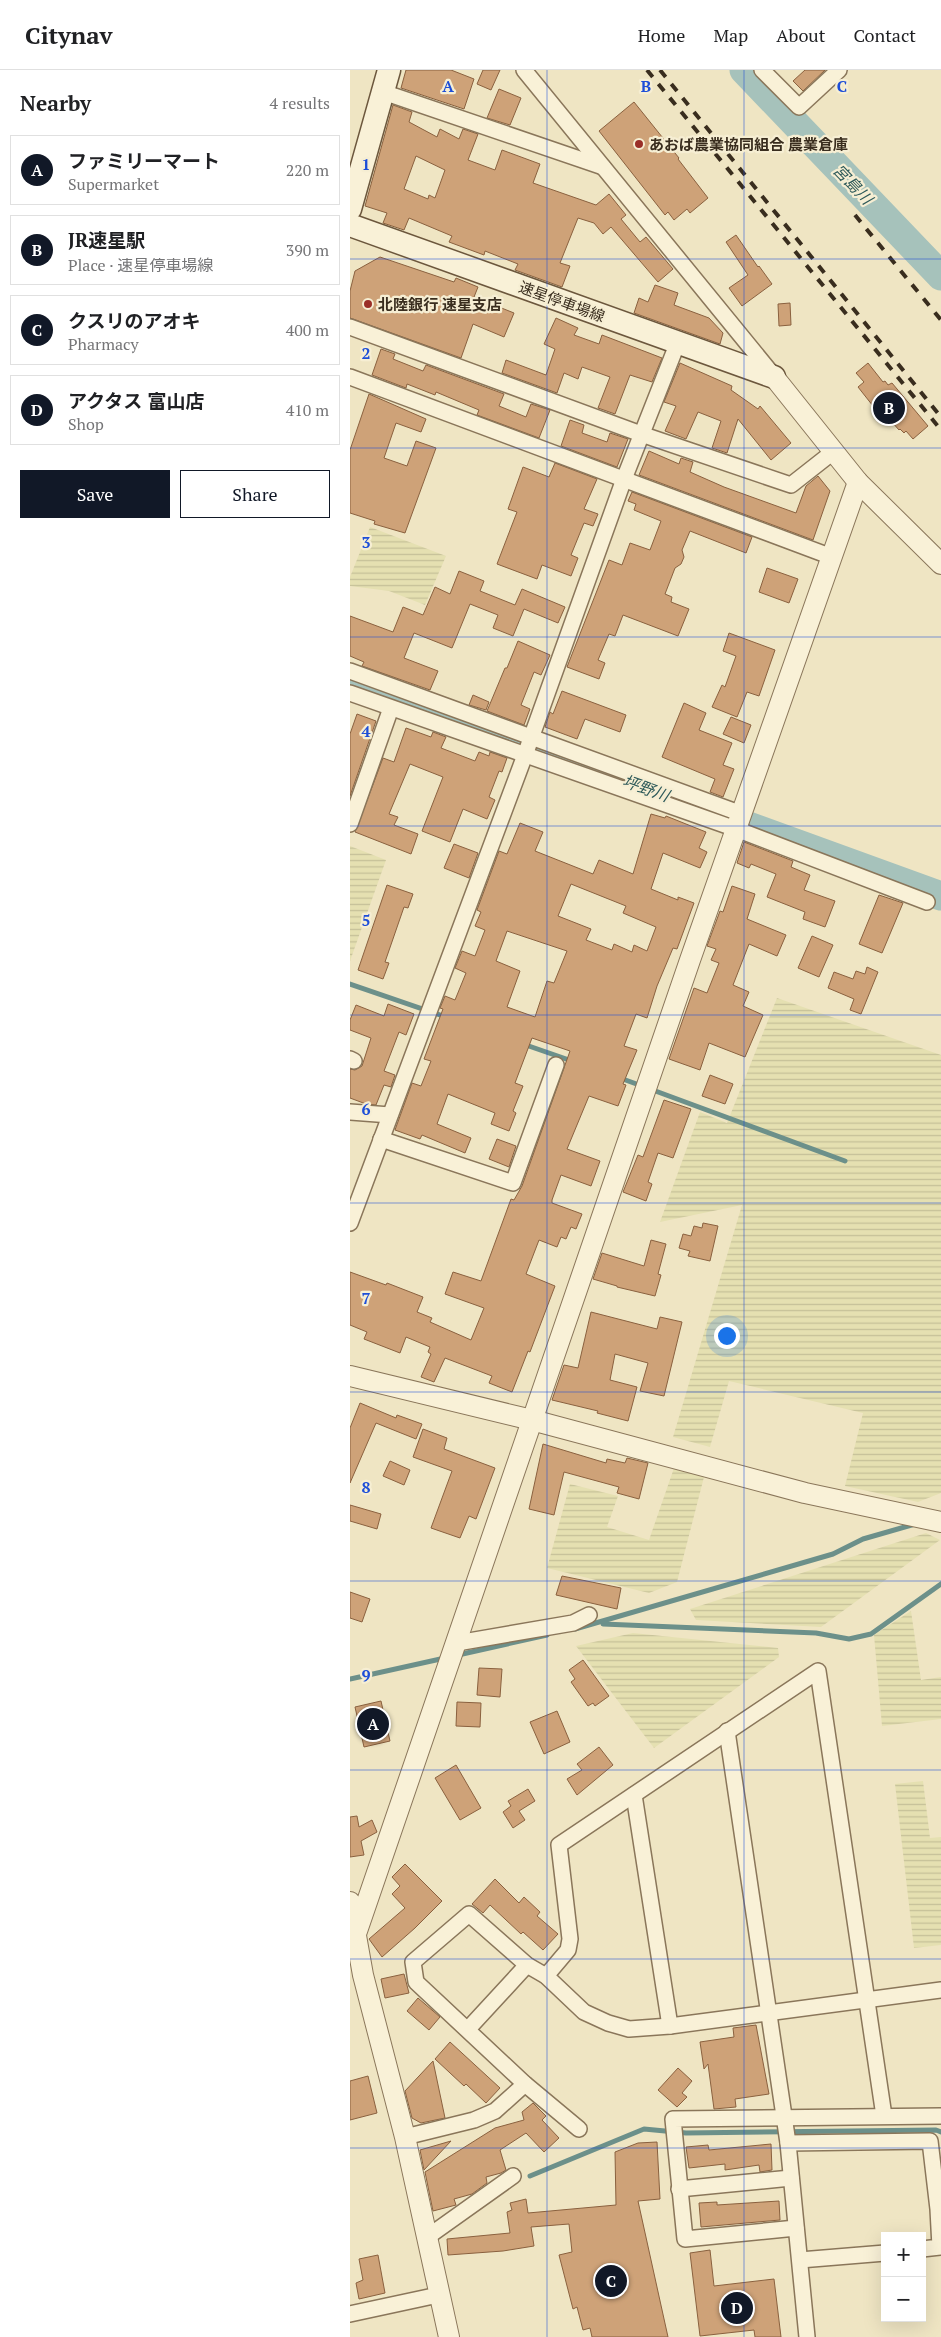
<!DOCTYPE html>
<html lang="en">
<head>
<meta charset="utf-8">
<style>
	body { margin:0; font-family:"PT Serif","Noto Sans JP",serif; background:#f2f2f2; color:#202124 }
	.controls { position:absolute; right:15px; bottom:15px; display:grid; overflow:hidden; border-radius:0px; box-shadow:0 5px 20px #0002 }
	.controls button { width:45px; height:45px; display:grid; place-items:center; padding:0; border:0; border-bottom:1px solid #e0e0e0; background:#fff; color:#202124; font:25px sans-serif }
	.you { position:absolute; left:376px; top:1265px; width:18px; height:18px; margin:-12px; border:4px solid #fff; border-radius:50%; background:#1a73e8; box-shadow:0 0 0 8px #1a73e833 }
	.badge { display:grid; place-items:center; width:32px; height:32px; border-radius:50%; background:#111827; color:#fff; font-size:16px; font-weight:700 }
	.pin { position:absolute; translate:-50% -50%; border:2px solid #fff; box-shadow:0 1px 5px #0006 }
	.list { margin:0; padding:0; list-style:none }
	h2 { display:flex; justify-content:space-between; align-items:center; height:65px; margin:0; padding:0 20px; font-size:21px }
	h2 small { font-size:16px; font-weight:400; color:#757577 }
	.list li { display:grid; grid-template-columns:32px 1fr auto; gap:15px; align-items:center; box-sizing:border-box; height:70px; margin:0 10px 10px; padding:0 10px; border:1px solid #e0e0e0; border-radius:0px }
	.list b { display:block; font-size:19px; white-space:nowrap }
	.list p { margin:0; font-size:16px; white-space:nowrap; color:#757577 }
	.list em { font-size:16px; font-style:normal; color:#757577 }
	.actions { display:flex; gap:10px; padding:15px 20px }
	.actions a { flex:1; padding:11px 0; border:1px solid #111827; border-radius:0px; text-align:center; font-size:18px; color:#111827 }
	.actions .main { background:#111827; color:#fff }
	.map { position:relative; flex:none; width:591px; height:2267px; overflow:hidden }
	header { display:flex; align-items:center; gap:30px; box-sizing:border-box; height:70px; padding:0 25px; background:#fff; border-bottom:1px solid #e0e0e0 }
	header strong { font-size:24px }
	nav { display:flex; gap:28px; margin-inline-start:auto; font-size:18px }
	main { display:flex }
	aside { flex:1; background:#fff }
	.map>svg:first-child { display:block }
</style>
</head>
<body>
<header>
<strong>Citynav</strong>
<nav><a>Home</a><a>Map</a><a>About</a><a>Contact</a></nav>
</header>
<main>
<aside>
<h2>Nearby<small>4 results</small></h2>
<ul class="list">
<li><span class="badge">A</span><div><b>ファミリーマート</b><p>Supermarket</p></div><em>220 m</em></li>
<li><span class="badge">B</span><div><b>JR速星駅</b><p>Place · 速星停車場線</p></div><em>390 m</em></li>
<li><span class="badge">C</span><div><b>クスリのアオキ</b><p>Pharmacy</p></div><em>400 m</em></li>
<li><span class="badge">D</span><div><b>アクタス 富山店</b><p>Shop</p></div><em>410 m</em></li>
</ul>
<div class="actions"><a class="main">Save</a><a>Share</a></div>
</aside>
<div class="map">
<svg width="591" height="2267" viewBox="0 0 591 2267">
	<defs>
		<pattern id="farmland-rules" width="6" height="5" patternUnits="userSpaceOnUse" patternTransform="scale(1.25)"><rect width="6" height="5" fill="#e5e0b1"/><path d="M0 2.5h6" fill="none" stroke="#c5c098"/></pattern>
	</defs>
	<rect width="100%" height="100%" fill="#efe5c3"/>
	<!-- farmland -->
	<g fill="url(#farmland-rules)">
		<path d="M20 457 96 486 75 535 39 521 0 516V507Z"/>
		<path d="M0 776 36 790 0 891Z"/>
		<path d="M427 928 591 985V1423L568 1432 495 1416 513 1343 379 1311 360 1377 323 1367 392 1135 310 1152 350 1042 377 1053Z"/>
		<path d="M324 1398 354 1407 327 1512 299 1523 197 1498 220 1414 268 1426 257 1457 299 1470Z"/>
		<path d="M576 1463 590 1470 471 1557 346 1550 340 1539Z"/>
		<path d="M561 1541 571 1610 591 1607V1649L532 1656 524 1565Z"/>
		<path d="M283 1563 428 1578 429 1587 304 1678 226 1576Z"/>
		<path d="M573 1711 580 1768 591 1767V1875L564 1878 545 1714Z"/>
	</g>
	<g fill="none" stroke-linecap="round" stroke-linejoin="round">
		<!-- stream -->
		<g stroke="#6c908a" stroke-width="5">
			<path d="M0 914 96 947"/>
			<path d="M173 974 222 991"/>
			<path d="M270 1008 292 1016"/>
			<path d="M300 1019 495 1091"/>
			<path d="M253 1554 466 1563 499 1569 521 1564 591 1514"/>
			<path d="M225 1559 483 1484 513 1469 565 1454"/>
			<path d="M108 1585 197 1565"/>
			<path d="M0 1609 95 1588"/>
			<path d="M180 2106 294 2059 336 2063 586 2060 591 2062"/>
		</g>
		<!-- river -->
		<g stroke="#a6c2bb" stroke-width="29">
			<path d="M394 0 591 206"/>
			<path d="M0 611 591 826"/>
		</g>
	</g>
	<!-- building -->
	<g fill="#cea278" stroke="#8a613f" fill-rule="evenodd">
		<path d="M56 0H101L124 9 114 39 51 18Z"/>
		<path d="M133 0H150L141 20 127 14Z"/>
		<path d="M455 0H475L453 21 443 11Z"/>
		<path d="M149 19 171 28 160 55 137 48Z"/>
		<path d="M284 32 329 88 328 89 358 128 340 143 337 139 324 150 318 142 315 145 249 61Z"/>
		<path d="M43 35 62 42 59 52 87 67 90 59 109 69 113 59 128 64 118 90 145 100 152 80 190 94 183 113 246 135 259 124 276 145 271 149 290 172 296 167 323 199 308 212 261 157 253 164 244 153 228 148 210 193 220 196 212 217 165 200 168 194 135 181 134 185 99 172 102 166 59 148 54 160 33 153 37 143 15 136ZM66 86 95 100 85 128 79 125 78 129 54 119Z"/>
		<path d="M386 165 408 197 409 196 422 214 392 236 379 218 398 205 376 172Z"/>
		<path d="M30 187 104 212 106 208 128 217 124 227 164 243 154 267 123 254 111 288 0 248V221L5 201Z"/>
		<path d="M305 215 328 223 324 235 359 248 373 263 370 274 284 243 289 228 298 232Z"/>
		<path d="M440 233 441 255 429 256 428 234Z"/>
		<path d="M206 248 228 258 224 265 249 274 252 265 312 288 302 312 280 305 265 344 248 338 260 307 232 297 228 309 214 303 207 323 152 303 156 290 196 305 205 279 194 274Z"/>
		<path d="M31 279 45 284 43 289 73 301 76 295 154 324 149 336 176 347 181 334 200 340 189 368 127 345 129 340 86 322 85 325 57 314 56 318 22 305Z"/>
		<path d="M330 293 382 316 381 320 408 339 410 336 441 373 421 390 388 349 377 383 362 378 371 351 348 342 336 369 315 361 326 336 314 332Z"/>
		<path d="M518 293 533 312 535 311 538 315 542 313 578 356 563 369 556 361 554 363 550 359 549 360 542 352 538 355 508 317 514 312 506 303Z"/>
		<path d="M19 324 76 349 71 362 46 353 34 388 57 396 66 371 86 378 55 463 24 454 25 451 0 443V380Z"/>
		<path d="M220 350 234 355 232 363 257 372 260 363 278 369 267 397 211 376Z"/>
		<path d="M299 381 329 394 331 388 343 392 340 402 374 417 446 443 456 416 468 406 480 421 463 470 289 405Z"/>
		<path d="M205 393 247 409 234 439 248 444 243 456 234 453 221 485 228 488 221 506 192 495 187 509 147 494 167 442 158 439 173 397 199 407Z"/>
		<path d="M282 422 402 467 396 483 340 461 332 480 334 487 331 494 325 498 315 524 322 527 321 532 339 539 328 566 273 545 265 566 259 564 248 590 255 593 249 609 217 597 259 490 272 495 280 473 300 480 311 451 284 440 286 434 278 431Z"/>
		<path d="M417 498 448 509 439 533 409 522Z"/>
		<path d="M109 501 134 511 130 521 165 535 172 519 215 537 208 553 174 539 163 566 143 558 148 545 120 534 102 578 64 563 54 588 88 601 80 620 12 596 14 592 0 586V546L43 562 53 537 73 545 85 517 100 524Z"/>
		<path d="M379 563 425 580 409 626 397 622 387 647 362 637 372 615 375 617 386 586 373 581Z"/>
		<path d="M168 571 200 585 191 605 184 602 171 635 180 639 174 655 137 641 155 598H157Z"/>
		<path d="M212 621 276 645 270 662 235 649 227 669 195 657 200 642 203 644Z"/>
		<path d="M123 625 139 632 136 640 119 635Z"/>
		<path d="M334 633 356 643 349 660 382 673 373 695 384 699 373 727 360 722 365 709 312 687Z"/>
		<path d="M7 644 26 651 0 726V664Z"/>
		<path d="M381 647 401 655 394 673 373 664Z"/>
		<path d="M56 658 81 667 83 662 96 667 91 678 125 691 129 682 139 686 140 682 157 688 152 702 149 701 139 727 145 730 137 749 113 739 100 772 72 761 93 707 60 694 39 744 48 747 44 755 68 764 61 784 5 762 33 688 44 692Z"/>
		<path d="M301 744 315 748 316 746 356 762 349 778 357 782 350 798 313 783 301 819 328 830V827L344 833 327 879 323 878 307 916 297 948 286 944 274 976 287 980 273 1014 276 1015 268 1036 239 1026 217 1079 250 1091 241 1116 211 1105 202 1130V1133L232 1144 226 1159 221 1157 216 1169 211 1167 207 1177 189 1170 176 1204 205 1216 180 1282 178 1281 162 1322 139 1313 142 1306 95 1288 84 1312 71 1307 81 1284 78 1282 80 1277 56 1267 50 1283 14 1269 17 1262 0 1255V1202L36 1215 37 1213 73 1227 67 1242 82 1248 80 1252 121 1270 134 1238 95 1224 103 1202 131 1211 161 1129 164 1130 172 1116 220 981 182 968 165 1013 173 1016 163 1041 166 1043 159 1061 141 1054 145 1043 98 1024 87 1054 121 1068 115 1083 72 1065 70 1069 45 1060 62 1013 71 1016 81 991 74 989 93 939 90 938 95 926 105 930 116 903 105 898 112 881 125 886 135 860 125 856 131 842 127 840 149 781 157 784 170 753 193 762 185 781 243 804 249 790 283 804ZM221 814 276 836 273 843 306 857 297 881 284 875 282 882 264 874 262 880 236 870 241 859 208 846ZM157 861 217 881 204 913 197 911 185 947 157 937 170 901 146 891Z"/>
		<path d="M394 772 443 791 441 797 460 805 454 820 485 831 475 857 453 849 455 842 417 827 426 804 401 794 399 798 387 793Z"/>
		<path d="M104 774 128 783 119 808 94 798Z"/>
		<path d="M37 815 63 824 58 838 54 837 35 892 39 893 33 909 8 900Z"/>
		<path d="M382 816 405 824 397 849 436 865 427 886 399 874 383 915 399 922 393 936 413 945 395 987 359 973 350 1000 319 989 344 918 357 923 369 893 361 890 366 879 357 876 370 841 373 842Z"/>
		<path d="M529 825 553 833 532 883 509 874Z"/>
		<path d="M462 866 483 875 469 907 448 898Z"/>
		<path d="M517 897 528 902 511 944 500 940 504 929 478 918 484 902 503 909 506 901 515 904Z"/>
		<path d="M38 934 64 944 56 965 49 962 34 1001 45 1005 41 1017 34 1015 26 1035 16 1034 0 1028V999L5 1000 12 996 21 968 0 960V950L6 935 34 946Z"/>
		<path d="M360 1005 383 1014 375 1034 352 1026Z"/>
		<path d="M314 1030 341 1039 323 1088 308 1083 298 1112 302 1114 296 1131 273 1122 288 1085 293 1087Z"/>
		<path d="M147 1069 166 1076 159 1097 139 1089Z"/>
		<path d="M353 1153 368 1156 360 1191 338 1186 340 1181 329 1178 333 1164 341 1166 344 1156 352 1158Z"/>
		<path d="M301 1170 316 1174 308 1204 311 1205 305 1226 267 1217V1216L243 1209 252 1183 294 1196Z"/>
		<path d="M241 1242 307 1259 310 1247 332 1252 314 1326 290 1321 298 1293 265 1284 260 1310 287 1317 278 1351 247 1343 248 1341 202 1330 214 1295 228 1298Z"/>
		<path d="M10 1333 46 1348 47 1345 72 1354 66 1369 26 1353 0 1413V1358Z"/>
		<path d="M73 1359 97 1368 94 1379 145 1398 126 1449 119 1446 110 1468 81 1458 102 1401 63 1387Z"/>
		<path d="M193 1374 256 1393 257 1389 275 1393 277 1388 298 1393 289 1429 267 1423 269 1417 214 1402 204 1445 179 1439Z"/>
		<path d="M40 1391 60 1400 54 1415 33 1406Z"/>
		<path d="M0 1435 31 1444 27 1459 0 1451Z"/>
		<path d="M212 1506 271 1518 267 1539 206 1525Z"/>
		<path d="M0 1522 20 1529 12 1552 0 1548Z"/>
		<path d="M233 1590 259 1626 245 1636 243 1633 238 1636 221 1612 225 1609 219 1600Z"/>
		<path d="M129 1598 152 1599 150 1627 127 1625Z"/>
		<path d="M31 1631 40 1671 14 1677 5 1637Z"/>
		<path d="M107 1632 131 1633 130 1657 106 1656Z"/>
		<path d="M207 1641 220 1672 194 1684 180 1652Z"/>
		<path d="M249 1677 263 1695 227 1725 217 1709 232 1700 227 1694Z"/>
		<path d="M106 1695 131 1738 110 1750 85 1708Z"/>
		<path d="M178 1719 185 1731 169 1741 175 1750 163 1758 153 1742 161 1736 158 1731Z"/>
		<path d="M7 1746 9 1757 22 1750 27 1762 11 1771 14 1785 0 1787V1747Z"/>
		<path d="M55 1794 92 1831 65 1858 32 1887 19 1869 55 1838 42 1824 50 1816 42 1807Z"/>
		<path d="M145 1809 169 1833 174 1827 190 1842 187 1846 208 1864 193 1880 173 1862 171 1864 140 1835 133 1843 122 1834Z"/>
		<path d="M54 1904 59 1923 35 1928 31 1909Z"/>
		<path d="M68 1928 90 1947 79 1960 57 1941Z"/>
		<path d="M406 1955 419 2024 385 2029 386 2037 364 2039 358 1994 354 1999 350 1972 384 1967 383 1958Z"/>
		<path d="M100 1972 150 2018 136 2033 116 2014 114 2016 85 1989Z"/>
		<path d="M83 1991 95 2048 71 2053 62 2048 55 2021Z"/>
		<path d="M328 1998 342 2011 332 2023 337 2027 327 2037 308 2020Z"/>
		<path d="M18 2006 27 2043 0 2050V2011Z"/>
		<path d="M183 2033 196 2046 192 2050 209 2068 194 2082 176 2063 150 2080 156 2100 151 2103 136 2107 137 2113 122 2124 104 2129 106 2135 83 2141 75 2102 145 2058 174 2050 172 2042Z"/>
		<path d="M101 2071 74 2100 70 2080Z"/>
		<path d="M307 2072 310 2129 288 2131 318 2267H242L240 2258 233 2260 227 2237 223 2239 209 2185 222 2182 219 2154 181 2157 184 2176 153 2181 98 2185 97 2169 160 2163 157 2142 162 2140 160 2133 176 2129 178 2143 266 2135 265 2082 288 2073Z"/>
		<path d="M421 2074 422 2100 410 2102 409 2095 375 2100V2094L339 2098 336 2077 358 2075 359 2080Z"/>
		<path d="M429 2131 430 2150 351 2157 349 2133 367 2132V2135Z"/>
		<path d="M360 2180 364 2216 424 2209 431 2267H405L404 2260 350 2266 340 2183Z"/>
		<path d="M28 2185 35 2223 9 2229 6 2213 13 2210 9 2189Z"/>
	</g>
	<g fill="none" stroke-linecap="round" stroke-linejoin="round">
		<defs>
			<g id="minor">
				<path d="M174 0 423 305"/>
				<path d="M412 0 449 37 489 0"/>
				<path d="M33 22 253 97"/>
				<path d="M0 257 291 364 441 415 483 382"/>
				<path d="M0 307 482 487"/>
				<path d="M0 601 392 744"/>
				<path d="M0 623 386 759 577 832"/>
				<path d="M0 754 41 638"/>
				<path d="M0 989 4 991"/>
				<path d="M0 1042 40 1045"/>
				<path d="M31 1069 163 1113 206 995"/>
				<path d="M0 1153 175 685 274 409 328 272"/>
				<path d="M107 1573 223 1553 239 1545"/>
				<path d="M377 1661 438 2073 457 2267"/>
				<path d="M284 1725 320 1956"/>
				<path d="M196 1906 218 1880 220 1869 209 1775 468 1601 534 2046"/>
				<path d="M118 1959 177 1895"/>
				<path d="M229 2059 175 2014 66 1912 63 1892 119 1844 177 1895 196 1906 234 1942 258 1953 279 1959 320 1956 591 1920"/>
				<path d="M55 2067 124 2050 145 2041 175 2014"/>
				<path d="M438 2073 580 2071 588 2139 590 2177 572 2179"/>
				<path d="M329 2119 441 2108"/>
				<path d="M446 2158 335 2169 323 2049 591 2046"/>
				<path d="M76 2168 163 2106"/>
				<path d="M450 2190 535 2183"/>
				<path d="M0 2244 88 2225"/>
			</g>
			<g id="tertiary">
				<path d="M424 307 508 412 591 494"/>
				<path d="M0 1306 182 1350 455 1423 591 1452"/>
				<path d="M0 1832 13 1905 55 2067 99 2267"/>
				<path d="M7 1861 340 890 508 412"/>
			</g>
			<g id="secondary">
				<path d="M0 139 39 0"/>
				<path d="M0 155 424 307"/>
			</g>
		</defs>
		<!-- minor casing -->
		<use href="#minor" stroke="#8a765a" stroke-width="18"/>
		<!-- tertiary casing -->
		<use href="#tertiary" stroke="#8a765a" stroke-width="22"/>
		<!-- secondary casing -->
		<use href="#secondary" stroke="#6c573d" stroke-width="25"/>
		<!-- minor -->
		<use href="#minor" stroke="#f9f1d7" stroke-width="15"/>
		<!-- tertiary -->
		<use href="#tertiary" stroke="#f9f1d7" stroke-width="20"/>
		<!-- secondary -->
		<use href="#secondary" stroke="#f9f1d7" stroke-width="22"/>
		<!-- rail -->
		<g stroke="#392d1e" stroke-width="4" stroke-dasharray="9 9" stroke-linecap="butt">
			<path d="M297 0 591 360"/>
			<path d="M310 0 591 347"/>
			<path d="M505 145 591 250"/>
		</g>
	</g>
	<!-- grid -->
	<path fill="none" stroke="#1d4ed8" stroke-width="1" stroke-opacity="0.55" d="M197 0V2267M394 0V2267M0 189H591M0 378H591M0 567H591M0 756H591M0 945H591M0 1133H591M0 1322H591M0 1511H591M0 1700H591M0 1889H591M0 2078H591"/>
	<!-- markers -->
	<g fill="#9a2f28" stroke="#f6eed3" stroke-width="2">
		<circle cx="289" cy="74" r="5"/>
		<circle cx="18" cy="234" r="5"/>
	</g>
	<g text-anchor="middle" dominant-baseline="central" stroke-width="4.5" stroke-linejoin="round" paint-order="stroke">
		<!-- poi labels -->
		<g font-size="15" font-weight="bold" fill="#392d1e" stroke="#f6eed3" text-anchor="start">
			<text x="299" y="74">あおば農業協同組合 農業倉庫</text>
			<text x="28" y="234">北陸銀行 速星支店</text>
		</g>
		<!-- street labels -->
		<g font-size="15" fill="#392d1e" stroke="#f6eed3">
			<text transform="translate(212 231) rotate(20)">速星停車場線</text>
		</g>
		<!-- water labels -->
		<g font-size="16" font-style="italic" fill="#2d5959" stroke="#f6eed3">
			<text transform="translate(503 114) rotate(46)">宮島川</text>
			<text transform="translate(296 718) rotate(20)">坪野川</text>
		</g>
	</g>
	<g font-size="16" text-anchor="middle" font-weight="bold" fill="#1d4ed8" stroke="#f6eed3" stroke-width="4.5" stroke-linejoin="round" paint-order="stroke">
		<text x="98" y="22">A</text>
		<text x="296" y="22">B</text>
		<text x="492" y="22">C</text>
		<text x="16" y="100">1</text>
		<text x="16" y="289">2</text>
		<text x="16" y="478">3</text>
		<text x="16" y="667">4</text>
		<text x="16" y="856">5</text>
		<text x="16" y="1045">6</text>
		<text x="16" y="1234">7</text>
		<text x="16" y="1423">8</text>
		<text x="16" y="1611">9</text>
	</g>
</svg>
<div class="controls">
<button>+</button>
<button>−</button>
</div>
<div class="you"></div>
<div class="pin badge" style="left:23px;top:1654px">A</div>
<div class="pin badge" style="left:539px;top:338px">B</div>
<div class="pin badge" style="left:261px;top:2211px">C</div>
<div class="pin badge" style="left:387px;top:2238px">D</div>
</div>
</main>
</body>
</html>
